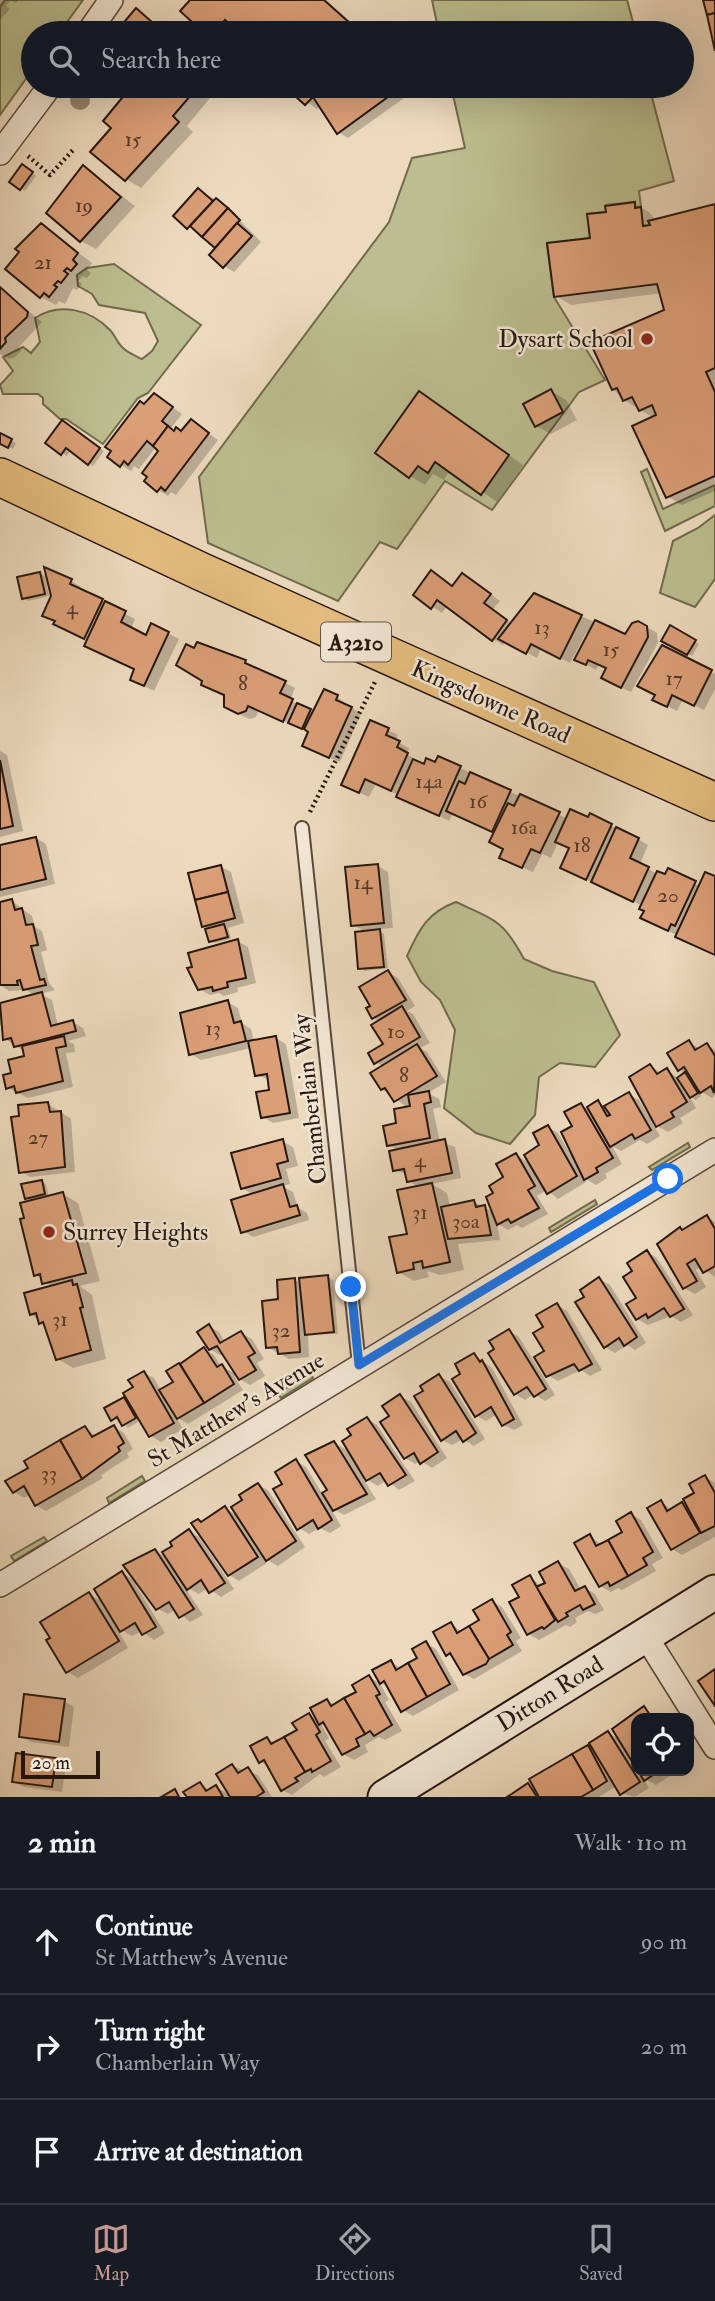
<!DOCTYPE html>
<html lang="en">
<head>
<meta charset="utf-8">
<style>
	body { margin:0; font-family:"IM FELL Double Pica",serif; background:#242831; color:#f1f3f6 }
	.controls { position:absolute; right:21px; bottom:21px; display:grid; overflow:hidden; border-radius:14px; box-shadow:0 7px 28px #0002 }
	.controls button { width:63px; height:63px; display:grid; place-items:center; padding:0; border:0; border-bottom:2px solid #363941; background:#171b24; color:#f1f3f6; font:35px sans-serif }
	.scale { position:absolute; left:21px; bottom:18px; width:79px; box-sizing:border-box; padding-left:7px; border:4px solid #27170f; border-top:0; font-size:19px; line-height:24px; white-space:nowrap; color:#27170f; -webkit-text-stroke:5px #f3e7d5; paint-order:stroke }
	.stop { position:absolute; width:21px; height:21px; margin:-16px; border:5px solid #1a73e8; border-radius:50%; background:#fff }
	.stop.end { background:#1a73e8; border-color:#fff; box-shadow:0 2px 7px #0008 }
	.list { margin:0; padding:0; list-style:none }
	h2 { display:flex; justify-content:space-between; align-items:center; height:91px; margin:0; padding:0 28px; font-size:30px }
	h2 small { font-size:23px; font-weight:400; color:#9ea1a6 }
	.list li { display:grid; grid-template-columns:46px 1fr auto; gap:21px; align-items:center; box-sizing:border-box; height:105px; padding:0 28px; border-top:2px solid #363941 }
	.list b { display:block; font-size:26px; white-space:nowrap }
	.list p { margin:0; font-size:23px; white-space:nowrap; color:#9ea1a6 }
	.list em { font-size:23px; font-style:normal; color:#9ea1a6 }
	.icon { flex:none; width:38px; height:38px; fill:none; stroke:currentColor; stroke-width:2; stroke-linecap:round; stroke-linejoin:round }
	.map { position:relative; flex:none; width:715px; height:1797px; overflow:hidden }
	.search { position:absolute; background:#171b24; box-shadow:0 7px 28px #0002; left:21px; right:21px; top:21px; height:77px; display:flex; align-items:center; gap:18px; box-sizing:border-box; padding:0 24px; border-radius:38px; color:#9ea1a6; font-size:26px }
	.sheet { height:406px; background:#171b24 }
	nav { display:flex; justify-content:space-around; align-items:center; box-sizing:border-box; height:98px; border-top:2px solid #363941; background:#171b24; font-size:19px; color:#9ea1a6 }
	nav a { display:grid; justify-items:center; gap:4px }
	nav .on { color:#c59692 }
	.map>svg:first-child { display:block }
</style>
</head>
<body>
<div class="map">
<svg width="715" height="1797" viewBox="0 0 715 1797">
	<rect width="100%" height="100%" fill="#eddabe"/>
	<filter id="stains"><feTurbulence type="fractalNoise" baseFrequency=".00286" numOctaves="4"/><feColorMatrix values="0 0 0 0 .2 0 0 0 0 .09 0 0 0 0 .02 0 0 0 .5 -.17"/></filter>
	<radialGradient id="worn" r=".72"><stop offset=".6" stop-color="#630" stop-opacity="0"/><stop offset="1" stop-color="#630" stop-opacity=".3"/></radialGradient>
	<!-- green -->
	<g fill="#bcbe8f" stroke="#726a4f" stroke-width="2">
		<path d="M5 0H83L59 33H33V69L0 115V7Z"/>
		<path d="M432 0H627L636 33H439Z"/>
		<path d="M451 86H649L674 181 639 191 641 207 635 208 634 202 606 205V212L588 214 590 238 547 244 554 297 605 380 579 392 492 510 445 481 397 549 380 542 338 601 208 543 199 477 389 222 412 158 465 148Z"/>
		<path d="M114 264 201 325 148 393 138 398 103 444 66 419H60L43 404V398L38 394H3L0 385 13 371 3 357 23 347 31 353 40 342 35 318C59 302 90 309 110 330 115 335 117 343 123 348 128 353 136 356 142 359L152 351 158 341 145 313 99 305 92 294 78 286 77 275 87 268Z"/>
		<path d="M647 469 663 509 715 485V506L665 531 641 472Z"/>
		<path d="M715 515V579L695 607 660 593 673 541 698 528Z"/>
		<path d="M456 902C495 920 503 920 524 959L552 971 594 982 620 1035 595 1067 560 1063 539 1077 535 1115 510 1144 476 1133 444 1108 455 1030 440 1000 421 982 407 956C419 929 428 912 456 902Z"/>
		<path d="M688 1143 690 1147 652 1170 649 1167Z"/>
		<path d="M595 1200 597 1204 551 1232 549 1228Z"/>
		<path d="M310 1373 313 1378 281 1398 278 1393Z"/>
		<path d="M142 1476 145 1481 109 1503 107 1498Z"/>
		<path d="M44 1537 47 1541 14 1561 11 1556Z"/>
	</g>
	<!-- shadow -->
	<g fill="#0003" fill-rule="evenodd">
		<path d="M0 0H18L16 3 11 0 6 6 10 9 0 20Z"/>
		<path d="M193 0H326L363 33H242L235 26 229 33H207L182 11Z"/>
		<path d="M132 86H207L203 91 210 98 187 126 193 132 141 188 126 179 113 128Z"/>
		<path d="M286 86H421L348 138 338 132 321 105 317 109Z"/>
		<path d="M84 167 135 206 96 249 81 241Z"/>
		<path d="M27 169 36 176 25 191 21 189Z"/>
		<path d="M199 190 226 206 261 242 234 272 224 266 217 248 175 216Z"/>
		<path d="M634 203 649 212 656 221 715 206V491L682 505 667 496 654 418 624 400 613 389 666 311 662 293 571 305 556 296 608 213Z"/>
		<path d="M42 225 92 263 87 270 91 273 87 278 83 276 78 281 82 284 77 290 73 288 65 304 59 301 56 305 41 297 7 269Z"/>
		<path d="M0 288 42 322 19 347 21 351 15 357 9 359 0 354Z"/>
		<path d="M551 391 566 400 577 420 551 434 536 426Z"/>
		<path d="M420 393 523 465 497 502 450 470 444 480 433 474 425 485 410 476Z"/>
		<path d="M164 401 182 414 171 428 175 432H183L191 421 218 440 176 495 171 492 168 496 158 490 161 450 156 447 139 469 134 466 131 471 121 465 145 406Z"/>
		<path d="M67 425 104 451 93 466 71 450 67 456 62 453Z"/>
		<path d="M0 435 16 443 13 449 0 443Z"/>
		<path d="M40 574 45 576 49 596 28 601 24 598Z"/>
		<path d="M71 581 81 587 80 590 135 619 131 629 147 637 152 625 179 639 154 691 142 685 136 669 55 624Z"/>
		<path d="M473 581 500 601 493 609 512 624 535 595 625 636 647 627 657 633 658 643 631 692 613 684 608 668 599 664 596 670 577 659 589 635 586 633 570 663 541 648 537 658 506 641 503 645 493 639 447 606 442 613 415 595Z"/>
		<path d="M670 628 699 644 692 656 663 640Z"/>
		<path d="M662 647 715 674V689L704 710 683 699 677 711 665 705Z"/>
		<path d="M245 662 295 688 290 700 314 713 337 697 361 714 340 762 314 751 310 732 259 710 256 717 250 719 236 713Z"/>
		<path d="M388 730 398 735 396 741 409 748 407 754 425 766 436 765 439 758 568 819 589 820 591 816 638 839 648 845 640 864 657 874 701 886 715 878V955L653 923 643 906 572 873 571 849 558 842 551 858 542 854 533 872 512 863 496 833 453 813 449 821 376 784 369 797 353 790Z"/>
		<path d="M0 751 7 755 23 831 0 837Z"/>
		<path d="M36 838 46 844 55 884 0 897V846Z"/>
		<path d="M378 866 388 872 393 928 377 929 384 934 388 968 365 971 360 968 366 932 353 925Z"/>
		<path d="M221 867 231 872 244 923 228 928 231 939 215 943 210 941V929L203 925Z"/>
		<path d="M12 901 32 916 35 927 42 931 47 950 41 952 49 983 55 990 40 994 52 1000 58 1026 73 1022 83 1028 86 1036 68 1041 74 1044 75 1052 66 1053 73 1087 28 1098 8 1088 26 1057 24 1051 5 1039 0 1024V1005L36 996 26 990 9 991 0 985V904Z"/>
		<path d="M238 941 248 947 256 983 237 988 238 992 224 996 219 993 210 995 199 989 193 980 190 954Z"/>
		<path d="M388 972 398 978 415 1006 407 1011 413 1014 430 1043 420 1048 427 1052 446 1082 428 1093 439 1099 441 1107 433 1109 440 1142 455 1147 461 1178 432 1184 447 1193 450 1207 474 1202 493 1212 495 1193 516 1155 531 1164 542 1146 548 1127 558 1133 571 1155 574 1154V1127L581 1105 588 1109 598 1103 606 1107 629 1094 639 1100 648 1115 651 1114 650 1066 661 1073 667 1070 679 1079 686 1074 679 1069 689 1042 699 1048 707 1045 715 1050V1095L712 1098 697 1089 701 1096 696 1100 689 1096 696 1108 680 1118 683 1123 668 1132 652 1123 660 1136 647 1144 640 1140 621 1151 612 1146 622 1164 605 1174 607 1178 596 1185 584 1178 586 1182 558 1199 547 1190 537 1196 548 1214 522 1228 517 1225 508 1230 497 1223 500 1240 458 1244 464 1270 440 1275 427 1271 429 1277 414 1281 398 1272 419 1187 409 1181 408 1175 395 1170 399 1151 389 1145 408 1108 382 1089 384 1067 376 1062 385 1045 380 1021 374 1018Z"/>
		<path d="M228 1002 238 1008 242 1023 251 1029 254 1042 276 1038 286 1044 299 1118 273 1123 263 1117 271 1091 270 1080 256 1075 251 1048 201 1060 191 1054Z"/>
		<path d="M48 1104 71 1119 75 1172 30 1177 20 1171 21 1117Z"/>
		<path d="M282 1141 293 1147 298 1166 286 1169 290 1184 282 1186 293 1192 298 1208 307 1213 309 1220 253 1237 243 1231 254 1195 242 1188Z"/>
		<path d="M41 1181 46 1184 49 1197 63 1194 78 1203 100 1281 80 1286 92 1295 106 1359 73 1368 58 1359 45 1325 31 1314 52 1287 36 1275 26 1219 33 1201 26 1198Z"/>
		<path d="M707 1217 715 1222V1277L701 1267 696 1270 706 1287 695 1294 684 1288 683 1231Z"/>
		<path d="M647 1252 657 1258 693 1315 681 1322 671 1316 648 1325 637 1319 635 1272Z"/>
		<path d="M328 1277 333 1280 338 1334H308L309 1357 289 1359 267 1347 280 1301 295 1280 302 1284Z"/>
		<path d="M599 1279 610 1285 646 1343 635 1350 627 1345 615 1353 605 1347Z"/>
		<path d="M557 1305 567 1311 602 1370 590 1376 581 1370 558 1381 547 1375 545 1328Z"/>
		<path d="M209 1326 219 1332 225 1342 241 1333 252 1339 264 1359 257 1363 265 1376 250 1385 234 1376 243 1390 188 1424 176 1417 183 1429 161 1442 151 1436 141 1420 128 1428 120 1420 112 1419 124 1399 131 1403 135 1387 144 1373 154 1378 161 1391 175 1382 169 1372 194 1358 204 1349 214 1355 200 1332ZM210 1349 220 1355 224 1353 238 1375 221 1366Z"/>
		<path d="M509 1331 519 1337 555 1395 545 1401 534 1394 525 1400 515 1394 496 1349Z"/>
		<path d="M474 1355 492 1368 523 1425 514 1430 504 1425 497 1414 486 1421 476 1415 463 1374Z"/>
		<path d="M439 1376 450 1382 485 1439 474 1446 463 1439 452 1445 442 1440 425 1391Z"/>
		<path d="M400 1396 411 1402 447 1458 432 1468 421 1461 415 1464 405 1458 392 1417Z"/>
		<path d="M367 1419 377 1425 415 1481 399 1490 387 1480 378 1486 362 1477 376 1499 344 1515 330 1507 341 1526 330 1533 320 1528 309 1534 299 1528 285 1484 296 1461 306 1467 323 1495 329 1490 334 1443 351 1452 353 1436Z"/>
		<path d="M114 1427 124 1433 133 1449 127 1453 129 1457 101 1475 103 1478 46 1511 36 1505 30 1494 24 1498 14 1492 31 1468 85 1428 97 1437Z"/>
		<path d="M705 1477 715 1483V1537L682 1555 672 1549 661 1502 672 1510 682 1504 690 1509Z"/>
		<path d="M258 1485 268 1490 305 1547 278 1566 262 1557 267 1563 239 1581 229 1575 225 1508 239 1517 244 1501Z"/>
		<path d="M631 1514 641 1520 663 1558 652 1564 656 1571 622 1590 618 1588 611 1592 600 1586 590 1536 602 1545 624 1532Z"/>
		<path d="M189 1531 199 1537 234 1589 221 1597 208 1588 199 1594 184 1586 203 1615 190 1622 176 1609 168 1614 158 1609 155 1551 168 1558Z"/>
		<path d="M558 1563 569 1569 581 1590 585 1588 595 1594 604 1610 595 1614 588 1611 575 1618 577 1622 570 1627 566 1625 539 1640 529 1634 521 1598 530 1577 542 1587 548 1583Z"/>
		<path d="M122 1573 132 1579 165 1633 154 1640 142 1631 132 1636 116 1627 128 1648 78 1678 68 1672 89 1594 104 1603Z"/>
		<path d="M492 1601 502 1607 521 1638 516 1641 522 1651 474 1679 464 1674 456 1659 447 1654 451 1624 462 1632 482 1621Z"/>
		<path d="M426 1643 436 1649 459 1690 413 1716 403 1710 390 1687 381 1683 391 1662 402 1669 420 1658Z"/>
		<path d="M369 1677 380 1683 389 1700 385 1702 402 1731 385 1740 379 1737 365 1745 368 1752 354 1760 343 1754 329 1728 321 1724 329 1738 325 1741 341 1767 324 1777 320 1774 292 1795 282 1790 269 1767 261 1762 267 1739 275 1743 299 1730 309 1715 319 1721 327 1701 335 1705 359 1692Z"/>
		<path d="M64 1701 74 1707 69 1747 31 1742 21 1736Z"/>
		<path d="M644 1709 657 1718H636V1771H677L656 1785 642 1777 649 1788 635 1797 621 1793 617 1786 599 1797H510L528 1785 538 1791 588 1747 597 1752 608 1733 622 1741 614 1729Z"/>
		<path d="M56 1760 66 1765 62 1792 24 1787 14 1782Z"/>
		<path d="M232 1766 258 1775 272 1797H189L200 1784 210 1790 216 1787 232 1796Z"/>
	</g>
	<!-- building -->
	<g fill="#db9f78" stroke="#27170f" stroke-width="2">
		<path d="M190 0H324L361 33H240L225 20 214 33H204L180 11Z"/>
		<path d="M703 0H715V13L707 15Z"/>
		<path d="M136 8 160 29 156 33H127L120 27Z"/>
		<path d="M715 13V51L707 15Z"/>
		<path d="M129 86 197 88 173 116 179 122 125 181 90 152 111 128 103 121 131 87Z"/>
		<path d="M284 86H403L337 134 313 97 305 105Z"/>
		<path d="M22 164 33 172 20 190 9 182Z"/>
		<path d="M83 165 121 197 80 242 46 213Z"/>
		<path d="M198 188 213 201 187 229 173 216Z"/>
		<path d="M216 198 228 208 202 237 190 226Z"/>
		<path d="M635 202V208L641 207 643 226 650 225 648 221 715 204V368L706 372 715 392V476L666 498 632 426 656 415 652 405 639 411 632 397 623 401 617 388 612 390 590 342 664 310 657 284 554 297 547 243 590 238 587 214 606 212 605 206Z"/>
		<path d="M228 208 240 220 215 248 202 237Z"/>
		<path d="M41 223 78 253 73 260 77 264 71 271 67 268 64 271 68 274 61 283 58 281 54 285 57 287 49 297 44 293 40 298 5 269 19 252 15 249Z"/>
		<path d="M237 223 252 236 223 268 209 255Z"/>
		<path d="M0 287 28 312 27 317 5 338 6 342 0 349Z"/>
		<path d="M551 389 563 412 535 427 523 404Z"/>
		<path d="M419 391 509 455 481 495 435 462 428 473 418 466 409 478 375 453Z"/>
		<path d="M154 393 173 407 162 421 168 426 153 446 147 441 128 465 124 461 120 467 107 457 111 451 105 447 140 401 144 404Z"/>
		<path d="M191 419 209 433 165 491 161 487 157 492 144 481 147 477 142 473 158 451 153 446 168 426 174 431 176 427 181 431Z"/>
		<path d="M62 420 100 448 88 465 66 448 61 455 45 443Z"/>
		<path d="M0 433 12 439 8 448 0 444Z"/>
		<path d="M44 567 72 579 70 584 103 599 84 639 53 624 55 621 42 616 51 596Z"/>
		<path d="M431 570 452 586 462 573 491 594 484 603 507 620 492 641 437 600 431 609 413 595Z"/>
		<path d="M40 572 45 594 22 599 17 577Z"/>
		<path d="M534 593 582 615 560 659 531 644 526 654 498 639Z"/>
		<path d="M105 601 126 611 121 622 146 635 151 623 169 632 144 686 130 680 134 669 84 646Z"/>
		<path d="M595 620 625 634 632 623 638 621 647 626 648 637 621 688 601 678 606 668 588 660 586 665 574 660Z"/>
		<path d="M670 625 696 640 687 655 661 641Z"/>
		<path d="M197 642 246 660 245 663 286 681 280 693 293 699 283 722 248 706 246 711 238 714 224 707V695L201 685 202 681 176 665 186 644 194 648Z"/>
		<path d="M662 645 712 670 694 706 672 695 667 707 652 700 655 695 637 686Z"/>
		<path d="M324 689 338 695 336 700 352 707 329 758 302 746 308 732 304 729Z"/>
		<path d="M297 703 311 709 302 729 288 723Z"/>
		<path d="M370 720 389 728 386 735 400 741 397 747 408 753 391 791 365 779 359 793 341 785Z"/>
		<path d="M438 756 461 766 439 816 396 797 413 759 424 764 426 758 435 762Z"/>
		<path d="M0 760 13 826 0 829Z"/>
		<path d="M470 772 511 790 492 832 446 811 459 781 465 784Z"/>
		<path d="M520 794 560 812 540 853 531 849 522 868 499 858 503 849 489 842 508 803 514 806Z"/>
		<path d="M570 809 588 817 590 813 612 824 586 880 560 868 569 848 555 842Z"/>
		<path d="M616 827 639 838 630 858 649 867 633 902 591 882Z"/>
		<path d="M36 837 46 879 0 890V845Z"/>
		<path d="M378 864 384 923 351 926 345 867Z"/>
		<path d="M221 865 228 892 195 900 188 873Z"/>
		<path d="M668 868 696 881 675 926 671 924 668 931 640 918 644 911 639 909 657 871 665 874Z"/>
		<path d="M705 872 715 876V955L675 937Z"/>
		<path d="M228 892 235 918 202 927 195 900Z"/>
		<path d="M12 899 15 910 22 908 26 925 33 924 38 945 31 946 40 980 44 979 46 985 23 990 20 980 17 981 18 985H0V902Z"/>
		<path d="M224 924 228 937 209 942 205 929Z"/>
		<path d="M380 929 384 967 358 969 355 932Z"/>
		<path d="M238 939 246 978 227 982 228 987 213 991 212 987 198 990 187 968 192 967 188 953Z"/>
		<path d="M388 970 406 1000 372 1019 366 1008 370 1006 359 987Z"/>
		<path d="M42 992 51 1026 73 1020 76 1031 14 1047 11 1038 3 1040 0 1003Z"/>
		<path d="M228 1000 234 1023 241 1021 246 1041 189 1055 180 1013Z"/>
		<path d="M402 1006 420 1037 374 1064 368 1053 383 1044 371 1025Z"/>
		<path d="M64 1036 66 1046 56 1048 63 1081 16 1093 14 1086 6 1089 3 1075 11 1073 8 1060 24 1056 22 1046Z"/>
		<path d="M276 1036 290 1113 261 1118 256 1092 269 1090 267 1074 255 1076 248 1041Z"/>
		<path d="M689 1040 695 1050 707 1043 715 1056 714 1093 711 1086 700 1093 684 1067 678 1071 667 1053Z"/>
		<path d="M417 1044 437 1076 394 1102 385 1088 381 1090 370 1073Z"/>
		<path d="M650 1064 657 1074 667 1068 687 1102 671 1112 674 1117 656 1127 629 1077Z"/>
		<path d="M685 1072 698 1093 690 1098 677 1078Z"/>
		<path d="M429 1091 431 1102 424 1104 430 1138 387 1146 383 1126 396 1123 394 1109 410 1106 408 1095Z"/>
		<path d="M629 1092 651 1130 635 1139 632 1134 610 1147 587 1107 598 1100 607 1116 610 1115 604 1106Z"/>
		<path d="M48 1102 50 1112 61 1111 65 1167 19 1173 11 1117 19 1116 18 1105Z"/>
		<path d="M581 1103 613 1158 596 1168 598 1172 584 1180 561 1132 572 1126 564 1112Z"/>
		<path d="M548 1125 577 1176 547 1194 524 1155 539 1145 533 1133Z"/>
		<path d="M283 1139 288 1161 277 1164 281 1178 241 1189 231 1153Z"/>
		<path d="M445 1139 452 1173 407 1182 404 1169 393 1171 389 1151Z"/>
		<path d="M516 1153 535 1186 528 1190 539 1208 511 1223 508 1219 497 1225 486 1197 493 1193 489 1186 503 1177 496 1164Z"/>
		<path d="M42 1180 45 1194 25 1199 21 1184Z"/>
		<path d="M432 1183 450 1262 423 1268 422 1261 413 1263 414 1269 397 1273 389 1237 407 1234 397 1190Z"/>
		<path d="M283 1184 290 1207 297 1205 300 1215 241 1233 231 1200Z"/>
		<path d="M63 1192 86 1273 42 1284 40 1274 34 1276 20 1219 24 1218 20 1203Z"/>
		<path d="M474 1200 476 1207 485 1205 491 1235 448 1239 441 1207Z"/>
		<path d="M707 1215 715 1229V1266L703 1273 695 1259 687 1264 697 1281 683 1289 657 1244 680 1227 682 1230Z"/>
		<path d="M647 1250 684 1309 670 1317 664 1308 648 1318 646 1314 636 1320 626 1304 636 1298 623 1277 632 1271 627 1263Z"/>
		<path d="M328 1275 334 1332 305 1335 299 1278Z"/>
		<path d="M599 1277 637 1337 624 1346 619 1338 604 1348 575 1302 584 1297 580 1290Z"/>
		<path d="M295 1278 300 1352 278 1354 277 1347 266 1348 262 1301 278 1299 277 1280Z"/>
		<path d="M72 1280 73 1285 77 1284 83 1307 80 1308 91 1350 56 1360 43 1322 39 1324 36 1313 30 1315 24 1293Z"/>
		<path d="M557 1303 592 1364 579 1371 574 1364 546 1377 534 1357 544 1351 533 1333 543 1327 536 1315Z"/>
		<path d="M209 1324 220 1343 241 1331 255 1353 248 1357 256 1370 239 1380 217 1346 209 1350 197 1332Z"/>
		<path d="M509 1329 546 1389 534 1397 527 1387 514 1395 488 1353 494 1349 489 1341Z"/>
		<path d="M204 1347 217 1367 222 1364 234 1384 204 1403 180 1364Z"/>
		<path d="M474 1353 480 1362 482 1360 514 1419 502 1426 491 1407 475 1417 452 1379 460 1374 455 1364Z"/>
		<path d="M179 1363 204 1403 177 1419 159 1390 173 1382 166 1371Z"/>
		<path d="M144 1371 174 1423 149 1437 123 1393 133 1387 128 1380Z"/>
		<path d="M439 1374 476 1433 463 1442 456 1431 441 1441 414 1396 423 1391 420 1386Z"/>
		<path d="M400 1394 438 1452 420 1464 414 1453 404 1459 380 1422 389 1416 382 1406Z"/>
		<path d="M124 1397 136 1418 122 1426 117 1417 111 1421 104 1408Z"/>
		<path d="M367 1417 406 1475 388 1486 380 1473 366 1481 342 1441 351 1435 347 1429Z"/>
		<path d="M114 1425 124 1443 118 1447 120 1451 82 1479 60 1440 85 1426 92 1437Z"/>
		<path d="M60 1440 82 1479 35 1506 24 1486 13 1493 5 1481 28 1468 24 1461Z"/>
		<path d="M334 1441 367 1494 333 1511 322 1493 327 1490 305 1455Z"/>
		<path d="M296 1459 332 1520 318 1529 313 1520 297 1530 273 1489 282 1484 275 1472Z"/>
		<path d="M705 1475 715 1493V1526L701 1533 683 1499 694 1493 689 1484Z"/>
		<path d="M258 1483 296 1541 266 1561 231 1507 242 1500 239 1495Z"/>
		<path d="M661 1500 667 1511 682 1502 700 1533 671 1550 647 1508Z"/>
		<path d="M225 1506 258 1557 228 1576 191 1523 198 1519 201 1522Z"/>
		<path d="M631 1512 653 1552 643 1558 647 1565 628 1576 608 1540 622 1532 616 1521Z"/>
		<path d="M189 1529 225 1583 209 1593 201 1580 187 1590 162 1552 172 1546 170 1542Z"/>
		<path d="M590 1534 596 1546 608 1540 628 1576 610 1586 608 1582 599 1587 574 1543Z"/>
		<path d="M155 1549 194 1609 179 1618 169 1602 156 1610 123 1565Z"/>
		<path d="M558 1561 575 1591 585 1586 595 1604 583 1610 580 1605 566 1613 568 1616 558 1622 536 1587 545 1583 539 1572Z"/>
		<path d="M122 1571 156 1627 142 1635 135 1623 120 1632 94 1589Z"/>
		<path d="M530 1575 555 1620 544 1629 542 1627 527 1635 509 1602 519 1597 512 1585Z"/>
		<path d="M89 1592 119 1641 66 1673 46 1640 50 1638 40 1622Z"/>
		<path d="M492 1599 511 1632 507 1635 513 1645 489 1659 469 1626 479 1620 473 1610Z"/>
		<path d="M451 1622 457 1633 469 1626 489 1659 486 1664 463 1675 450 1653 446 1656 433 1632Z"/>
		<path d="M426 1641 450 1684 427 1697 408 1663 417 1658 412 1649Z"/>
		<path d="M391 1660 396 1670 408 1663 427 1697 401 1712 384 1681 380 1684 372 1670Z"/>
		<path d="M715 1669V1706L698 1681Z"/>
		<path d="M369 1675 380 1694 376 1696 392 1725 374 1736 370 1731 365 1734 344 1698 356 1692 352 1685Z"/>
		<path d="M24 1694 65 1699 59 1742 19 1737Z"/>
		<path d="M344 1698 365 1734 356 1739 359 1746 342 1755 323 1722 319 1725 310 1708 327 1699 331 1706Z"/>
		<path d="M644 1706 652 1718H636V1768L612 1729Z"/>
		<path d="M309 1713 320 1732 316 1735 331 1761 312 1772 311 1769 305 1772 284 1737 297 1730 292 1723Z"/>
		<path d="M608 1731 640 1782 620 1795 589 1743Z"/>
		<path d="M267 1737 271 1744 284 1737 305 1772 295 1778 298 1781 281 1791 264 1760 259 1763 250 1746Z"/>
		<path d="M588 1745 607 1781 593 1790 572 1754Z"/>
		<path d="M16 1753 56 1758 52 1787 12 1782Z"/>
		<path d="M572 1754 593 1790 581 1797H539L529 1779Z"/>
		<path d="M232 1764 238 1773 248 1767 264 1792 256 1797H230L216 1774Z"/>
		<path d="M638 1771H659L644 1781Z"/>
		<path d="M200 1782 206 1791 216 1785 223 1797H187L183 1792Z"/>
		<path d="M528 1783 537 1797H507Z"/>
		<path d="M175 1789 179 1797H161Z"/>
	</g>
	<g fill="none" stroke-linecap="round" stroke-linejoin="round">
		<defs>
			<path id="service" d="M302 828 359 1365"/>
			<g id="minor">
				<path d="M88 33 111 0"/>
				<path d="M0 153 50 86"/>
				<path d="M0 1585 715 1150"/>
				<path d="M645 1635 715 1747"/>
			</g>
			<path id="secondary" d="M385 1797 715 1592"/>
			<path id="primary" d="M0 477 202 572 715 802"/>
		</defs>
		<!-- service casing -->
		<use href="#service" stroke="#58483b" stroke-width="16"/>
		<!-- minor casing -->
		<use href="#minor" stroke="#58483b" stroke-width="26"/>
		<!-- secondary casing -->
		<use href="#secondary" stroke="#27170f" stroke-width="37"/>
		<!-- primary casing -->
		<use href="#primary" stroke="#27170f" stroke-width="40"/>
		<!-- path -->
		<g stroke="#27170f" stroke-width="4.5" stroke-dasharray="2 3.5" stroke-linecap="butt">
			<path d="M28 156 50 175 73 150"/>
			<path d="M310 812 375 682"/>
		</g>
		<!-- service -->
		<use href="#service" stroke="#f3e7d5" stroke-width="12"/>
		<!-- minor -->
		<use href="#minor" stroke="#f3e7d5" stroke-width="23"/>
		<!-- secondary -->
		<use href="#secondary" stroke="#f3e7d5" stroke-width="33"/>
		<!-- primary -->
		<use href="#primary" stroke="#e6bd7f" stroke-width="37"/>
	</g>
	<!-- trees -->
	<circle fill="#998a73" cx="80" cy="100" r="10"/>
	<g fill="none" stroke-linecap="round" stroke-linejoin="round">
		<!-- route -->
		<path stroke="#1a73e8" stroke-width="9" d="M351 1287 359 1365 668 1179"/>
	</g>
	<!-- markers -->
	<g fill="#8f2418" stroke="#f3e7d5" stroke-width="2.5">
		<circle cx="647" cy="339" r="7"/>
		<circle cx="49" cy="1232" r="7"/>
	</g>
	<g text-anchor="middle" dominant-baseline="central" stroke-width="5" stroke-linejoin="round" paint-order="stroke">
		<!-- number labels -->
		<g font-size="21" fill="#543929">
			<text x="133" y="139">15</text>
			<text x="84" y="205">19</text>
			<text x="43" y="262">21</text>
			<text x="72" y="607">4</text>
			<text x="542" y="627">13</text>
			<text x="611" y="649">15</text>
			<text x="674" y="678">17</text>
			<text x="243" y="683">8</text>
			<text x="429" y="781">14a</text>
			<text x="478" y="801">16</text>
			<text x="524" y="827">16a</text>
			<text x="582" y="845">18</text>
			<text x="363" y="882">14</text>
			<text x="668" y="895">20</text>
			<text x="213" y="1028">13</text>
			<text x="396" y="1031">10</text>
			<text x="404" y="1075">8</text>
			<text x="38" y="1137">27</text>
			<text x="420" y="1160">4</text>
			<text x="420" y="1212">31</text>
			<text x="466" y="1221">30a</text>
			<text x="60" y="1319">31</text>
			<text x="281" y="1330">32</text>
			<text x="49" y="1473">33</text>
		</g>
		<!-- shield labels -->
		<rect fill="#f3e7d5" stroke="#64554a" stroke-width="2" x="321" y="622.5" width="70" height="39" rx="5"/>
		<g font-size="23" font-weight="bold" fill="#27170f">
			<text x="356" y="642">A3210</text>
		</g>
		<!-- poi labels -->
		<g font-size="24" fill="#27170f" stroke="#f3e7d5" text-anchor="end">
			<text x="633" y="339">Dysart School</text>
			<text x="63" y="1232" text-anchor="start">Surrey Heights</text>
		</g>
		<!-- street labels -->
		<g font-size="24" fill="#27170f" stroke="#f3e7d5">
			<text transform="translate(491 702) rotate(24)">Kingsdowne Road</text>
			<text transform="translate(310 1099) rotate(-96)">Chamberlain Way</text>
			<text transform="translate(236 1410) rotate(-31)">St Matthew's Avenue</text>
			<text transform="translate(550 1694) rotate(-32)">Ditton Road</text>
		</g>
	</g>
	<rect width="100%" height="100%" filter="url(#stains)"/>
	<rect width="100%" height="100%" fill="url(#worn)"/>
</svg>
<div class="controls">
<button><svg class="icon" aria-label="locate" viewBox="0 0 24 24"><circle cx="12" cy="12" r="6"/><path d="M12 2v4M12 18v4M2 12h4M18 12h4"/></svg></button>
</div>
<div class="scale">20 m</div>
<div class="stop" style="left:668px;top:1179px"></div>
<div class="stop end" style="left:351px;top:1287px"></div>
<div class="search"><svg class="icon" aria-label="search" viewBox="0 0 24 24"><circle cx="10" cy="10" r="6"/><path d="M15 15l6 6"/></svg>Search here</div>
</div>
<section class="sheet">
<h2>2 min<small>Walk · 110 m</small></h2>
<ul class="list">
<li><svg class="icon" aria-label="ahead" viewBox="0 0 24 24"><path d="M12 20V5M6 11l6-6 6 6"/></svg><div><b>Continue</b><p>St Matthew's Avenue</p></div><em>90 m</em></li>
<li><svg class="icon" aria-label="right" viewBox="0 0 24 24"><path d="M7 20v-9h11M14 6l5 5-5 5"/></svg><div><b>Turn right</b><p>Chamberlain Way</p></div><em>20 m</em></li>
<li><svg class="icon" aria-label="arrive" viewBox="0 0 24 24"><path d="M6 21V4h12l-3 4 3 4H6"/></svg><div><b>Arrive at destination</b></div></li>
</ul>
</section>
<nav>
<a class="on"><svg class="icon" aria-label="map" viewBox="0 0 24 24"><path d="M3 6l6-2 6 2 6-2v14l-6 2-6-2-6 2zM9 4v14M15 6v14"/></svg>Map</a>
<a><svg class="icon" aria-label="directions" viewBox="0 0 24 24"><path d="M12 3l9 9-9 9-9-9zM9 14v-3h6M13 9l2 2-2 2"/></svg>Directions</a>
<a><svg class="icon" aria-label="saved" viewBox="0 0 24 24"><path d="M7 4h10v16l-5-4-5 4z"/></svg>Saved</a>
</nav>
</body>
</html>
